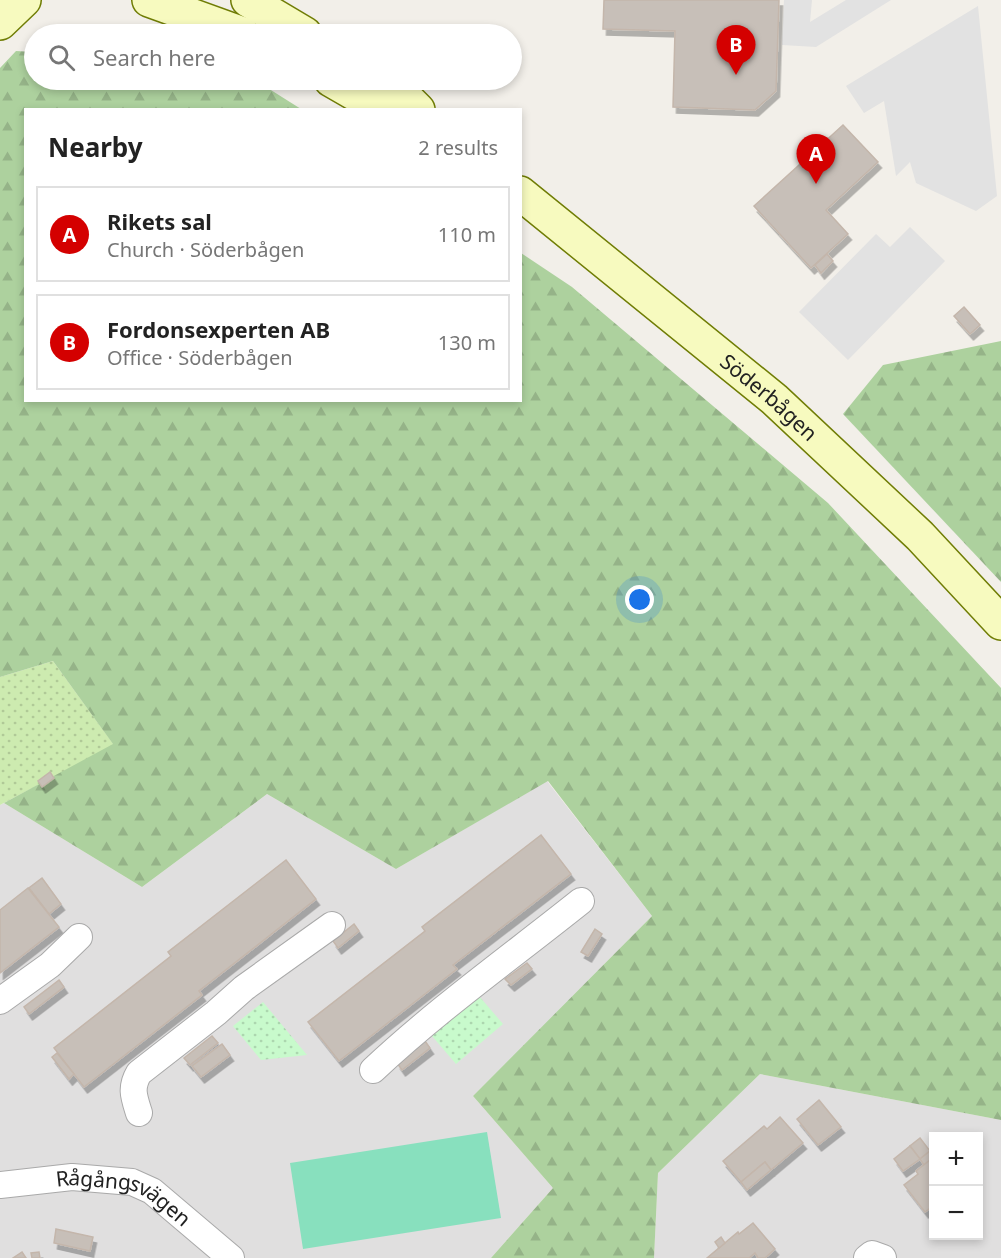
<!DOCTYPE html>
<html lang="en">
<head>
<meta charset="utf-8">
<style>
	body { margin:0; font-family:"Noto Sans",sans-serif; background:#f6f6f6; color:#222 }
	.controls { position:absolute; right:18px; bottom:18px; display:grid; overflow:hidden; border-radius:0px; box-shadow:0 3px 9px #0003 }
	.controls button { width:54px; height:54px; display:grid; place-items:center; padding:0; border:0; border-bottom:2px solid #e0e0e0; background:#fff; color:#222; font:30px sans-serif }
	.you { position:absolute; left:640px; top:600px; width:21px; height:21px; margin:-15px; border:4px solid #fff; border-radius:50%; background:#1a73e8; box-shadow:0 0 0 9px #1a73e833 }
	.badge { display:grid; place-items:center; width:39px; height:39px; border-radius:50%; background:#d40000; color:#fff; font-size:20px; font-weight:700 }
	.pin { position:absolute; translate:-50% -50px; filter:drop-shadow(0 2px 3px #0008) }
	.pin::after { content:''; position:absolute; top:32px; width:21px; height:18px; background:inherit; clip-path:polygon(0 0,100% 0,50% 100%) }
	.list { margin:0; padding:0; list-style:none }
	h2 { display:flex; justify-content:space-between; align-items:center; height:78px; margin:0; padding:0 24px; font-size:26px }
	h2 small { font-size:20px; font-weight:400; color:#767676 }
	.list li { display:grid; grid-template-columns:39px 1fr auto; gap:18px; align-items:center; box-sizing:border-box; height:96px; margin:0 12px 12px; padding:0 12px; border:2px solid #e0e0e0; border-radius:0px }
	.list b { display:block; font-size:22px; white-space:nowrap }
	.list p { margin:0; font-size:20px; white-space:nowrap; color:#767676 }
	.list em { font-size:20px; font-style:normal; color:#767676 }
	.icon { flex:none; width:33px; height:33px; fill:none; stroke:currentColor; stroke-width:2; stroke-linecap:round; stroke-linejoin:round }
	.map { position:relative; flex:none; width:1001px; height:1258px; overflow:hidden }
	.search { position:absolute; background:#fff; box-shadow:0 3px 9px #0003; left:24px; top:24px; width:498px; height:66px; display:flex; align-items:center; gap:15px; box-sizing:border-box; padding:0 21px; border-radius:33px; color:#767676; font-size:22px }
	.panel { position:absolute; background:#fff; box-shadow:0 3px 9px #0003; left:24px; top:108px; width:498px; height:294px; border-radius:0px }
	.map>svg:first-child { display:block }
</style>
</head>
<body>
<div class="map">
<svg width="1001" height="1258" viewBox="0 0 1001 1258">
	<defs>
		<pattern id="grass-dots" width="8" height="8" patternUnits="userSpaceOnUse" patternTransform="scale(1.5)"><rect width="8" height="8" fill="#cdebb0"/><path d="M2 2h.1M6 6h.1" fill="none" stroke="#b0c997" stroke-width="1.8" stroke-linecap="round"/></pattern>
		<pattern id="forest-firs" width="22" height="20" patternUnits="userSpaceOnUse" patternTransform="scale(1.5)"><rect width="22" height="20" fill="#add19e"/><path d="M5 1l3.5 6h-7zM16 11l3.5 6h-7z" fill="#95b388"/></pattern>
		<pattern id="park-dots" width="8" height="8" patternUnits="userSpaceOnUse" patternTransform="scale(1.5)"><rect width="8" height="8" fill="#c8facc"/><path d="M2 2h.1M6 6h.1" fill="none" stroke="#acd6af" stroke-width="1.8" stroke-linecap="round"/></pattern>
		<filter id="shadow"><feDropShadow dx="3.5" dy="6" stdDeviation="0" flood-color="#0004"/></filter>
	</defs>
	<rect width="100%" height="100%" fill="#f2efe9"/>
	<!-- residential -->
	<g fill="#e0dfdf" fill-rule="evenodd">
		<path d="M547 781 652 916 473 1096 553 1188 491 1258H0V805L4 803 142 887 267 794 396 869Z"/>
		<path d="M760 1074 1001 1120V1258H654L658 1173ZM934 1136H978V1236H934Z"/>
	</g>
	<!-- grass -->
	<path fill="url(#grass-dots)" d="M53 661 114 745 0 805V677Z"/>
	<!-- forest -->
	<g fill="url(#forest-firs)">
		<path d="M16 51 34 52V80H255L301 109 26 110V400H520L521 253 572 287 828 503 1001 688V1120L760 1074 658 1173 654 1258H491L553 1188 473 1096 652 916 548 781 396 869 267 794 142 887 4 803 113 744 53 661 0 677V68Z"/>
		<path d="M1001 341V582L843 414 883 365Z"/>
	</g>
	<!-- park -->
	<g fill="url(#park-dots)">
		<path d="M479 996 503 1024 456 1064 432 1036Z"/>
		<path d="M263 1002 307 1055 261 1060 233 1026Z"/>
	</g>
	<!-- pitch -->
	<path fill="#88e0be" d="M487 1132 501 1218 303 1249 290 1163Z"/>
	<!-- parking -->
	<g fill="#e2e2e2">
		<path d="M784 0H812L810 22 846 0H891L816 47 782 45Z"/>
		<path d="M978 6 997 196 976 211 916 183 910 162 896 176 884 101 864 113 846 86Z"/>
		<path d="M910 227 945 261 848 360 799 312 876 234 890 247Z"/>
	</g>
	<!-- building -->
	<g fill="#c7bfb8" stroke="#c4b6ab" stroke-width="1.5" filter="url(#shadow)">
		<path d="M604 0H779L776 91 755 110 673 107 675 31 603 29Z"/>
		<path d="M843 125 878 162 826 210 848 234 811 268 754 206Z"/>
		<path d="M827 254 833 261 821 273 815 265Z"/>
		<path d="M964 307 980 325 970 334 954 316Z"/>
		<path d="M50 772 54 778 42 787 38 781Z"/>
		<path d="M541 835 571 874 453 965 457 969 339 1061 308 1022 425 931 422 927Z"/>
		<path d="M286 860 316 899 199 991 202 995 84 1087 54 1048 171 956 168 952Z"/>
		<path d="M42 878 61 904 49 914 29 888Z"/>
		<path d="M28 888 59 927 0 973V910Z"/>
		<path d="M354 924 359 931 338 948 333 941Z"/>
		<path d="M595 929 602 934 588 956 581 952Z"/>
		<path d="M527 963 532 969 511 985 505 979Z"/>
		<path d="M59 980 64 987 29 1014 24 1007Z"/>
		<path d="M212 1036 218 1043 190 1065 184 1058Z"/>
		<path d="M425 1041 430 1048 402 1070 397 1063Z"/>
		<path d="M222 1044 230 1055 201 1077 192 1066Z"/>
		<path d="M57 1053 74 1074 69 1079 52 1057Z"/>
		<path d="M819 1100 841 1127 818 1145 797 1119Z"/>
		<path d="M780 1117 803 1143 771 1170 765 1162 741 1182 723 1161 764 1126 767 1129Z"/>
		<path d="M920 1138 930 1151 920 1159 910 1146Z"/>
		<path d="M910 1146 920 1159 903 1171 894 1159Z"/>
		<path d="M930 1151 934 1157 924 1165 920 1159Z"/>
		<path d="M934 1157V1205L925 1212 904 1185 918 1174 916 1171Z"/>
		<path d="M765 1162 771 1170 747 1190 741 1182Z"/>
		<path d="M753 1223 775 1249 765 1258H758L755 1253 749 1258H707L738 1232 739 1234Z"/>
		<path d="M56 1229 93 1237 90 1251 54 1243Z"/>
		<path d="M721 1237 725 1243 719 1248 715 1242Z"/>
		<path d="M22 1252 26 1258H13Z"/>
		<path d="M39 1252 40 1258H32L31 1253Z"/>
	</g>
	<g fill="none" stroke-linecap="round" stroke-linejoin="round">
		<defs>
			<g id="street">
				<path d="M0 1001 50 965 79 937"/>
				<path d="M373 1070C438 1009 511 957 581 901"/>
				<path d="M139 1113C134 1097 130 1088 139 1073L216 1013 244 988 332 925"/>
				<path id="s1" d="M0 1185 72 1177 132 1182 152 1191 231 1258"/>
				<path d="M867 1258 872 1254 883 1258"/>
			</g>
			<g id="secondary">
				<path d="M149 0 243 34"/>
				<path d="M248 0 305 34"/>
				<path d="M0 23 24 0"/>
				<path d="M331 80 383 110"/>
				<path d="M379 80 405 97 418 110"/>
				<path id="s2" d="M520 193 774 399 920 536 1001 623"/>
			</g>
		</defs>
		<!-- street casing -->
		<use href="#street" stroke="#a9a9a9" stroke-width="28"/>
		<!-- secondary casing -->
		<use href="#secondary" stroke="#707d05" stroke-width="36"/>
		<!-- street -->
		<use href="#street" stroke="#fff" stroke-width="26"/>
		<!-- secondary -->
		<use href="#secondary" stroke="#f7fabf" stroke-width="33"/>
	</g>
	<g text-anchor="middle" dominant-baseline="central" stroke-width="4.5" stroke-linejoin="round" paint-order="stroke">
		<!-- street labels -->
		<g font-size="21" fill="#222" stroke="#fff">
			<text stroke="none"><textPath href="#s2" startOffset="322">Söderbågen</textPath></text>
			<text stroke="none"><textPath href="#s1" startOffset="129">Rågångsvägen</textPath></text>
		</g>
	</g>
</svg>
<div class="controls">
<button>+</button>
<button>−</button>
</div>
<div class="you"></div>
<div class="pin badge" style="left:816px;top:184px">A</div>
<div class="pin badge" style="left:736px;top:75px">B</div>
<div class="search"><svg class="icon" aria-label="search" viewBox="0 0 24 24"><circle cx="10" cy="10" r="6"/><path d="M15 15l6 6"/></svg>Search here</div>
<section class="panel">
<h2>Nearby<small>2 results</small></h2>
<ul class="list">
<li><span class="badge">A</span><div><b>Rikets sal</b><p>Church · Söderbågen</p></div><em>110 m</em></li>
<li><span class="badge">B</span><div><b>Fordonsexperten AB</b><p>Office · Söderbågen</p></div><em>130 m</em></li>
</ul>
</section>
</div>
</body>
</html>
